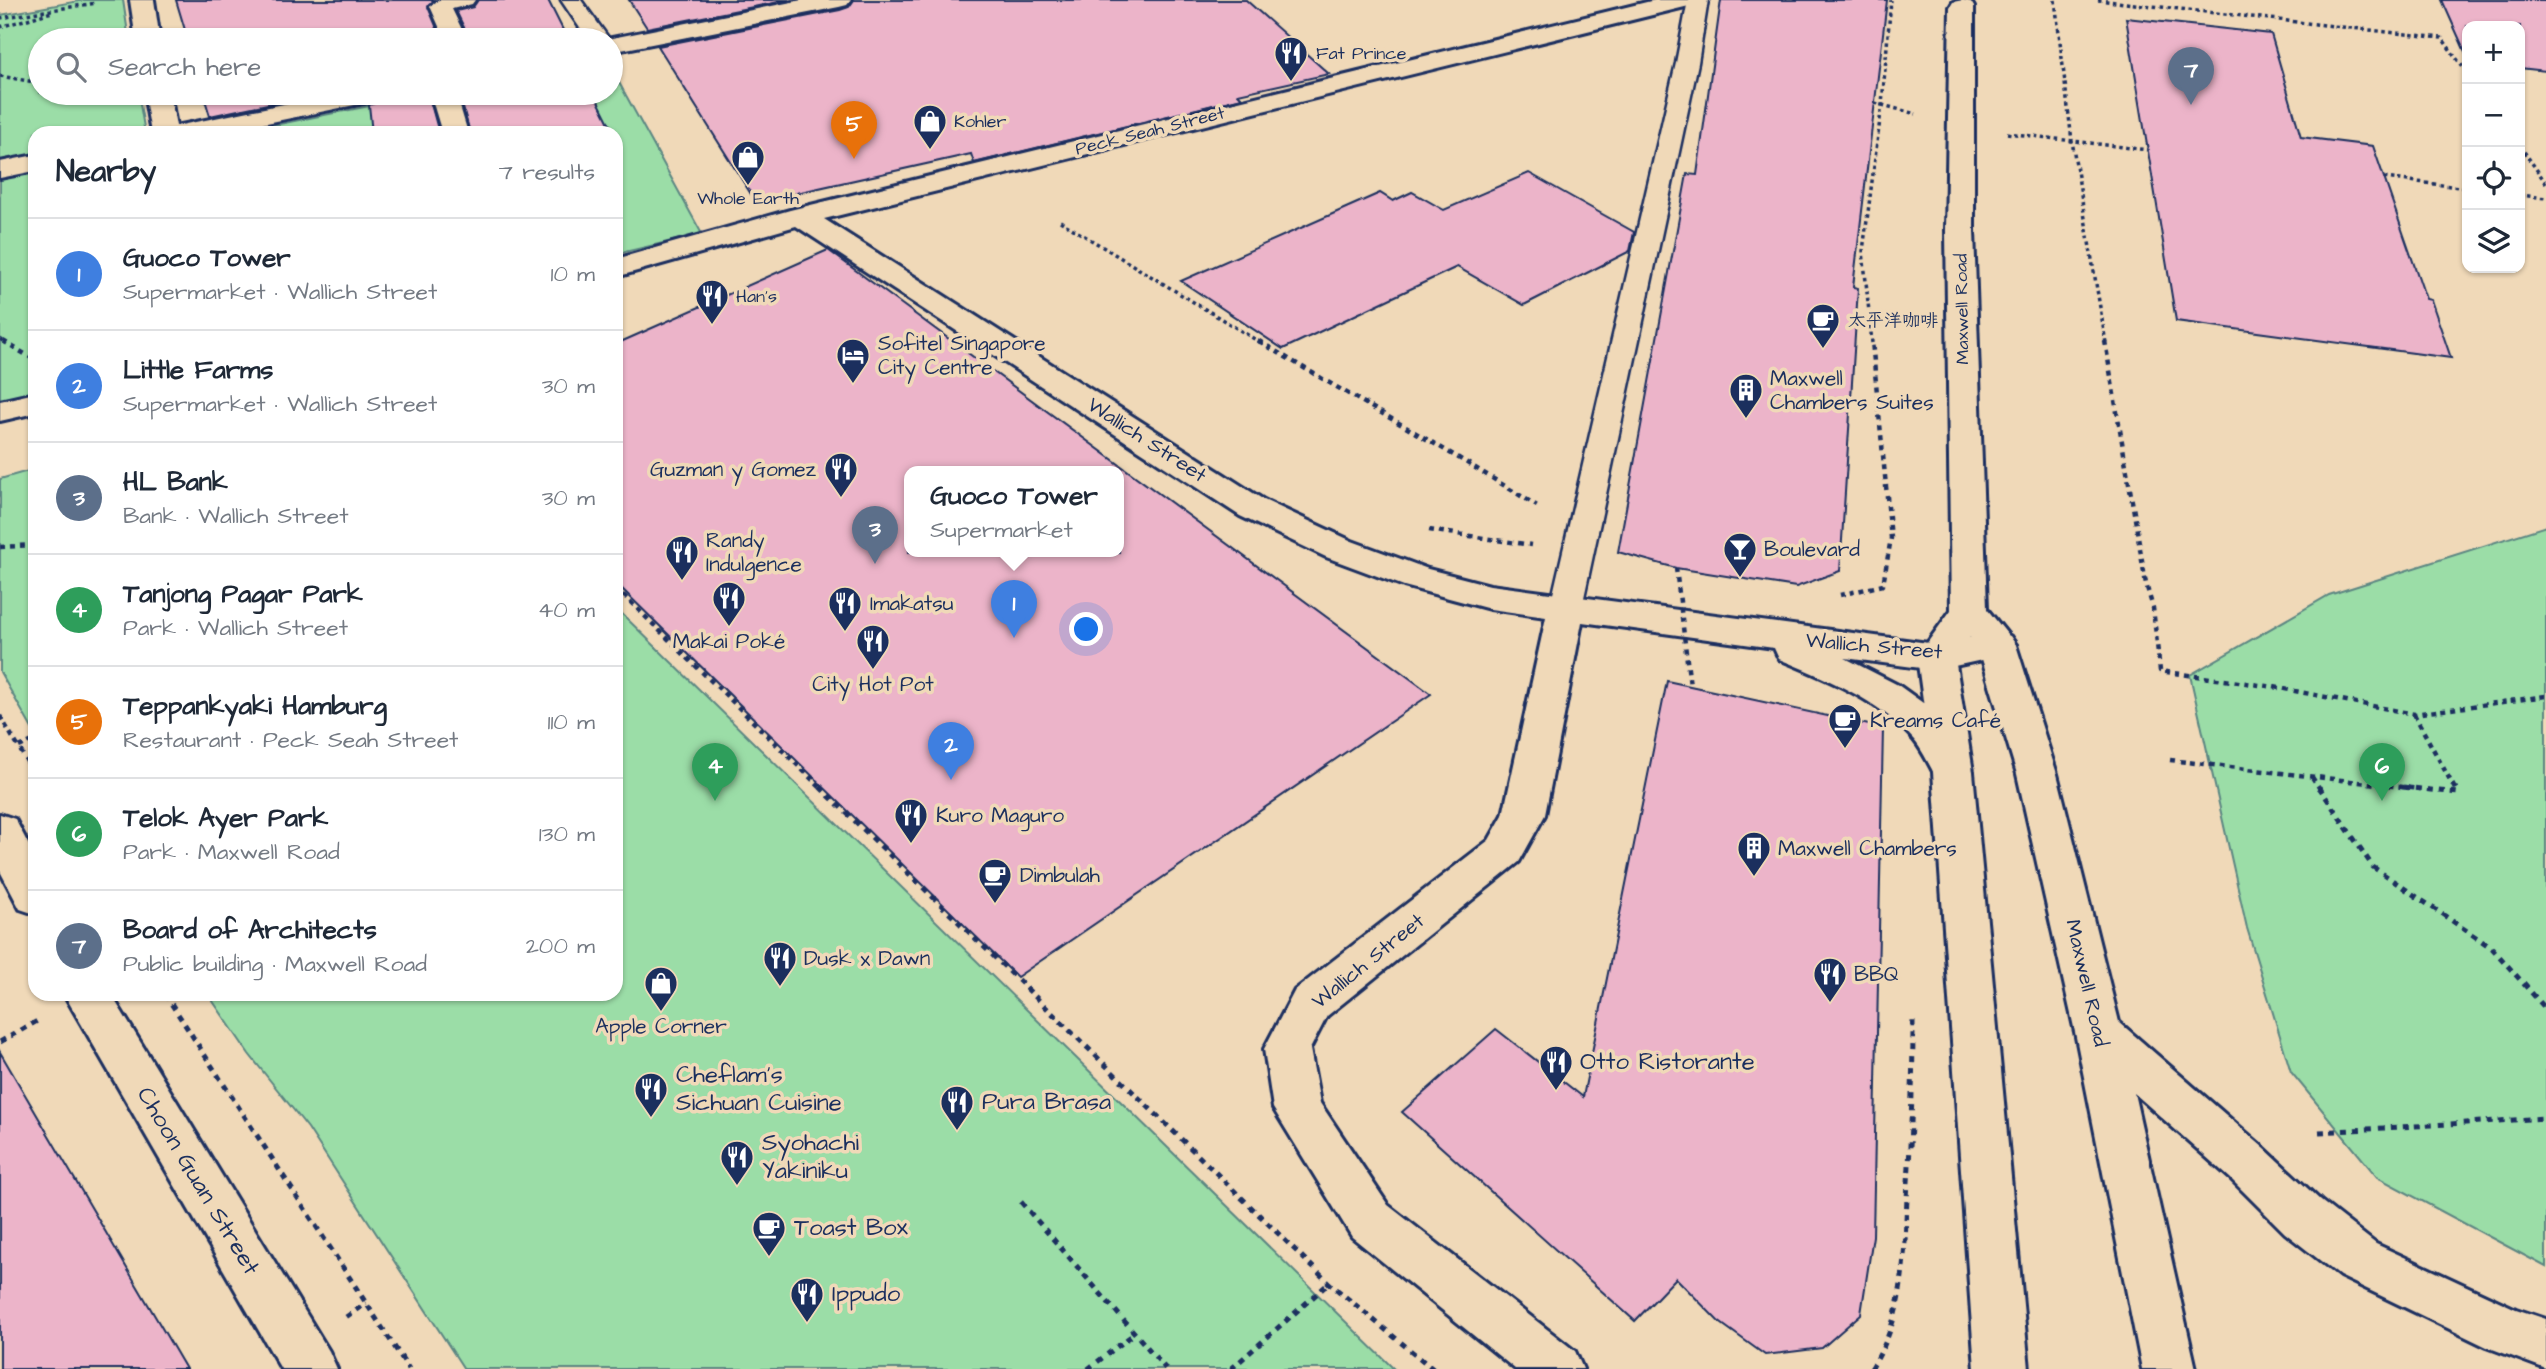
<!DOCTYPE html>
<html lang="en">
<head>
<meta charset="utf-8">
<style>
	body { margin:0; font-family:"Architects Daughter","LXGW WenKai TC",sans-serif; background:#f6f6f7; color:#1f2937 }
	.controls { position:absolute; right:21px; top:21px; display:grid; overflow:hidden; border-radius:14px; box-shadow:0 2px 5px #0004 }
	.controls button { width:63px; height:63px; display:grid; place-items:center; padding:0; border:0; border-bottom:2px solid #e0e1e3; background:#fff; color:#1f2937; font:35px sans-serif }
	.you { position:absolute; left:1087px; top:630px; width:24px; height:24px; margin:-18px; border:5px solid #fff; border-radius:50%; background:#1a73e8; box-shadow:0 0 0 10px #1a73e833 }
	.badge { display:grid; place-items:center; width:46px; height:46px; border-radius:50%; background:#7c3aed; color:#fff; font-size:23px; font-weight:700 }
	.pin { position:absolute; translate:-50% -58px; filter:drop-shadow(0 2px 4px #0008) }
	.pin::after { content:''; position:absolute; top:37px; width:24px; height:21px; background:inherit; clip-path:polygon(0 0,100% 0,50% 100%) }
	.popup { position:absolute; left:904px; top:466px; width:220px; height:91px; box-sizing:border-box; display:grid; place-content:center; border-radius:14px; background:#fff; filter:drop-shadow(0 2px 5px #0005); font-size:23px; white-space:nowrap; color:#747a83 }
	.popup b { font-size:26px; color:#1f2937 }
	.popup::after { content:''; position:absolute; left:50%; top:100%; margin-left:-14px; border:14px solid transparent; border-top-color:#fff }
	.list { margin:0; padding:0; list-style:none }
	h2 { display:flex; justify-content:space-between; align-items:center; height:91px; margin:0; padding:0 28px; font-size:30px }
	h2 small { font-size:23px; font-weight:400; color:#747a83 }
	.list li { display:grid; grid-template-columns:46px 1fr auto; gap:21px; align-items:center; box-sizing:border-box; height:112px; padding:0 28px; border-top:2px solid #e0e1e3 }
	.list b { display:block; font-size:26px; white-space:nowrap }
	.list p { margin:0; font-size:23px; white-space:nowrap; color:#747a83 }
	.list em { font-size:23px; font-style:normal; color:#747a83 }
	.icon { flex:none; width:38px; height:38px; fill:none; stroke:currentColor; stroke-width:2; stroke-linecap:round; stroke-linejoin:round }
	.map { position:relative; flex:none; width:2546px; height:1369px; overflow:hidden }
	.search { position:absolute; background:#fff; box-shadow:0 2px 5px #0004; left:28px; top:28px; width:595px; height:77px; display:flex; align-items:center; gap:18px; box-sizing:border-box; padding:0 24px; border-radius:38px; color:#747a83; font-size:26px }
	.panel { position:absolute; background:#fff; box-shadow:0 2px 5px #0004; left:28px; top:126px; width:595px; height:875px; border-radius:21px }
	.map>svg:first-child { display:block }
</style>
</head>
<body>
<div class="map">
<svg width="2546" height="1369" viewBox="0 0 2546 1369">
	<rect width="100%" height="100%" fill="#f0d9b8"/>
	<filter id="ink" filterUnits="userSpaceOnUse"><feTurbulence type="fractalNoise" baseFrequency=".0143" numOctaves="2"/><feDisplacementMap in="SourceGraphic" scale="14" xChannelSelector="R" yChannelSelector="G"/><feConvolveMatrix kernelMatrix="1 2 1 2 8 2 1 2 1" color-interpolation-filters="sRGB"/></filter>
	<g filter="url(#ink)">
		<!-- green -->
		<g fill="#9bdda7" stroke="#5b8682" stroke-width="2">
			<path d="M85 0H123L129 40H40V93H138L145 133H35V392L0 400V15Z"/>
			<path d="M611 68 702 234 616 254V133H235L434 93H611Z"/>
			<path d="M35 469V734L0 672V479Z"/>
			<path d="M2546 526V1267L2377 1177 2291 1072 2247 928 2190 675 2329 595Z"/>
			<path d="M616 608 1394 1369H464L308 1128 249 1054 208 994H616Z"/>
		</g>
		<!-- building -->
		<g fill="#ecb4c9" stroke="#1b2f5e" stroke-width="2" fill-rule="evenodd">
			<path d="M176 0H434L428 7 442 40H188Z"/>
			<path d="M478 0H548L568 40H470L456 11 473 7Z"/>
			<path d="M629 0H789L647 28Z"/>
			<path d="M854 0H1246L1329 74 1238 94 1242 98 974 163 971 154 756 202 658 46 840 10 849 7Z"/>
			<path d="M1721 0H1887L1853 287 1858 288 1840 571 1796 587 1676 568 1618 552 1687 174 1697 175Z"/>
			<path d="M2442 0H2546V71L2520 68V26H2467V56Z"/>
			<path d="M2126 18 2271 34 2301 137 2373 146 2426 299 2431 300 2451 358 2176 321Z"/>
			<path d="M203 93H319L210 116Z"/>
			<path d="M390 93H428L439 133H372L369 105 384 100Z"/>
			<path d="M459 93H594L614 133H470Z"/>
			<path d="M1529 173 1634 232 1630 251 1524 305 1457 267 1283 349 1181 281 1380 193 1393 201 1412 192 1444 210Z"/>
			<path d="M828 250 1431 694 1017 977 616 583V344ZM909 472H1119V552H909Z"/>
			<path d="M1667 681 1883 728 1873 1236 1861 1314 1822 1348 1765 1355 1718 1321 1676 1278 1635 1321 1402 1112 1496 1029 1583 1097Z"/>
			<path d="M0 1052 186 1369H0Z"/>
		</g>
		<g fill="none" stroke-linecap="round" stroke-linejoin="round">
			<defs>
				<g id="lane">
					<path d="M439 0H475L472 4 452 9 467 40H445L430 6Z"/>
					<path d="M561 0H581L610 40H588Z"/>
					<path d="M1688 0H1708L1698 63 1582 607 1577 614 1566 618 1555 614 1550 607 1676 63Z"/>
				</g>
				<g id="street">
					<path d="M130 0H154L160 40H136Z"/>
					<path d="M802 0H851L847 5 839 7 611 52V40H602Z"/>
					<path d="M1655 0H1697L1693 5 824 219 1264 500 1352 541 1428 569 1490 585 1936 644 1997 632 2010 636 2016 645 2010 654 1936 670 1845 658 1898 685 1930 708 1949 730 1973 772 1967 782 1953 787 1939 782C1931 769 1924 752 1914 740 1880 700 1825 678 1779 659L1774 648 1582 622 1545 815 1519 862 1327 1016 1310 1049 1320 1103 1388 1205 1575 1351 1583 1369H1515L1352 1237 1273 1108 1264 1049 1295 990 1489 840 1503 815 1546 617 1490 609 1404 586 1326 557 1240 516 796 226 616 277V259L790 210Z"/>
					<path d="M144 93H170L176 126 337 93H387L383 98 374 101 218 133H151Z"/>
					<path d="M430 93H456L468 133H442Z"/>
					<path d="M35 155V171L0 178V162Z"/>
					<path d="M35 393V413L0 421V401Z"/>
					<path d="M0 814 15 819 35 857V914L20 909 0 871Z"/>
					<path d="M64 994H111L329 1351 337 1369H281Z"/>
				</g>
				<path id="secondary" d="M1963 0 1971 2 1974 7V230L1987 609 2016 645 2057 774 2119 1022 2264 1148 2321 1201 2376 1244 2516 1309 2546 1319V1369L2487 1347 2340 1276 2285 1233 2230 1178 2134 1093 2196 1369H2142L2075 1032 2017 774 1979 649 1970 637 1955 658 1973 772 2029 1369H1975L1933 772 1917 657 1951 610 1946 230 1950 7 1953 2Z"/>
			</defs>
			<!-- lane casing -->
			<use href="#lane" stroke="#1b2f5e" stroke-width="5"/>
			<!-- street casing -->
			<use href="#street" stroke="#1b2f5e" stroke-width="6"/>
			<!-- secondary casing -->
			<use href="#secondary" stroke="#1b2f5e" stroke-width="6"/>
			<!-- path-far2 -->
			<g stroke="#1b2f5e" stroke-width="3.5" stroke-dasharray="3.5 3.5" stroke-linecap="butt">
				<path d="M2055 0 2072 141 2106 343"/>
				<path d="M2098 0 2442 38 2467 73"/>
				<path d="M0 18 96 3"/>
				<path d="M0 27 52 12"/>
				<path d="M0 76 40 83"/>
				<path d="M96 93 113 94"/>
				<path d="M1875 103 1916 114"/>
				<path d="M2007 133 2148 150"/>
				<path d="M2520 146 2546 183"/>
				<path d="M2384 178 2467 188"/>
				<path d="M2520 195 2546 198"/>
				<path d="M1060 221 1261 343"/>
				<path d="M0 339 6 343"/>
				<path d="M1872 343 1863 251 1882 104 1891 0"/>
			</g>
			<!-- path-far1 -->
			<g stroke="#1b2f5e" stroke-width="4.5" stroke-dasharray="5 5" stroke-linecap="butt">
				<path d="M3 341 35 360"/>
				<path d="M1259 341C1351 397 1446 448 1537 506"/>
				<path d="M2105 341 2146 584 2153 608 2160 671 2274 687 2414 714 2546 696"/>
				<path d="M1429 530 1531 545"/>
				<path d="M0 547 35 545"/>
				<path d="M616 588 822 789"/>
				<path d="M1840 595 1883 585 1891 538 1872 341"/>
				<path d="M2414 714 2455 789"/>
				<path d="M0 716 35 775"/>
				<path d="M19 747 35 740"/>
				<path d="M2170 760 2419 789"/>
				<path d="M2312 777 2320 789"/>
			</g>
			<!-- path -->
			<g stroke="#1b2f5e" stroke-width="5" stroke-dasharray="6 6" stroke-linecap="butt">
				<path d="M820 787 1329 1283 1433 1369"/>
				<path d="M2319 787 2373 867 2492 948 2546 1009"/>
				<path d="M2403 787 2458 793 2455 787"/>
				<path d="M165 994 409 1369"/>
				<path d="M0 1042 39 1020"/>
				<path d="M2319 1132 2546 1118"/>
				<path d="M1021 1202 1166 1369"/>
				<path d="M346 1317 366 1303"/>
				<path d="M1088 1369 1135 1333"/>
				<path d="M1231 1369 1329 1283"/>
				<path d="M1871 1369C1905 1317 1904 1258 1907 1198 1911 1139 1913 1079 1913 1020"/>
			</g>
			<!-- lane -->
			<use href="#lane" fill="#f0d9b8" fill-rule="evenodd"/>
			<!-- street -->
			<use href="#street" fill="#f0d9b8" fill-rule="evenodd"/>
			<!-- secondary -->
			<use href="#secondary" fill="#f0d9b8" fill-rule="evenodd"/>
			<!-- path-bridge -->
			<path stroke="#1b2f5e" stroke-width="4.5" stroke-dasharray="5 5" stroke-linecap="butt" d="M1676 568 1690 686"/>
		</g>
	</g>
	<!-- icons -->
	<defs>
		<symbol id="restaurant-pin" viewBox="-11 -11 22 30"><path d="M0 17L-7.5 6A9.5 9.5 0 1 1 7.5 6Z" fill="#1b2f5e" stroke="#f0d9b8"/><path d="M-5-6h1v4h1v-4h1v4h1v-4h1v5L-1.5 .5V6h-2V.5L-5-1ZM5-6V6H3V1.5H1.5Q1.5-4 5-6Z" fill="#fff"/></symbol>
		<symbol id="shop-pin" viewBox="-11 -11 22 30"><path d="M0 17L-7.5 6A9.5 9.5 0 1 1 7.5 6Z" fill="#1b2f5e" stroke="#f0d9b8"/><path d="M-5-2.5h2.3a2.7 3.5 0 0 1 5.4 0H5L5.5 6h-11ZM-1.5-2.5h3a1.5 2.3 0 0 0-3 0Z" fill="#fff"/></symbol>
		<symbol id="cafe-pin" viewBox="-11 -11 22 30"><path d="M0 17L-7.5 6A9.5 9.5 0 1 1 7.5 6Z" fill="#1b2f5e" stroke="#f0d9b8"/><path d="M-5.5-4.5H6V0H3Q3 3.5 0 3.5H-2.5Q-5.5 3.5-5.5 0ZM3-3.2v2h1.7v-2ZM-6 4.5H4V6H-6Z" fill="#fff"/></symbol>
		<symbol id="hotel-pin" viewBox="-11 -11 22 30"><path d="M0 17L-7.5 6A9.5 9.5 0 1 1 7.5 6Z" fill="#1b2f5e" stroke="#f0d9b8"/><path d="M-6-4.5h1.5V1H6V5H4.5V3h-9V5H-6ZM-4 0a1.8 1.8 0 1 1 3.6 0ZM.5 0V-2.5h3Q6-2.5 6 0Z" fill="#fff"/></symbol>
		<symbol id="building-pin" viewBox="-11 -11 22 30"><path d="M0 17L-7.5 6A9.5 9.5 0 1 1 7.5 6Z" fill="#1b2f5e" stroke="#f0d9b8"/><path d="M-4-6H4V6H1V3H-1V6H-4ZM-2.5-4.3h1.7v1.8h-1.7ZM.8-4.3h1.7v1.8H.8ZM-2.5-1h1.7V.8h-1.7ZM.8-1h1.7V.8H.8Z" fill="#fff"/></symbol>
		<symbol id="bar-pin" viewBox="-11 -11 22 30"><path d="M0 17L-7.5 6A9.5 9.5 0 1 1 7.5 6Z" fill="#1b2f5e" stroke="#f0d9b8"/><path d="M-6-5H6L.8 .8V4.5H3.5V6h-7V4.5H-.8V.8Z" fill="#fff"/></symbol>
	</defs>
	<g fill-rule="evenodd">
		<use href="#restaurant-pin" x="1272" y="34" width="38" height="52"/>
		<use href="#shop-pin" x="911" y="102" width="38" height="52"/>
		<use href="#shop-pin" x="729" y="138" width="38" height="52"/>
		<use href="#restaurant-pin" x="693" y="277" width="38" height="52"/>
		<use href="#cafe-pin" x="1804" y="301" width="38" height="52"/>
		<use href="#hotel-pin" x="834" y="336" width="38" height="52"/>
		<use href="#building-pin" x="1727" y="371" width="38" height="52"/>
		<use href="#restaurant-pin" x="822" y="450" width="38" height="52"/>
		<use href="#bar-pin" x="1721" y="530" width="38" height="52"/>
		<use href="#restaurant-pin" x="663" y="533" width="38" height="52"/>
		<use href="#restaurant-pin" x="710" y="579" width="38" height="52"/>
		<use href="#restaurant-pin" x="826" y="584" width="38" height="52"/>
		<use href="#restaurant-pin" x="854" y="622" width="38" height="52"/>
		<use href="#cafe-pin" x="1826" y="701" width="38" height="52"/>
		<use href="#restaurant-pin" x="892" y="796" width="38" height="52"/>
		<use href="#building-pin" x="1735" y="829" width="38" height="52"/>
		<use href="#cafe-pin" x="976" y="856" width="38" height="52"/>
		<use href="#restaurant-pin" x="761" y="939" width="38" height="52"/>
		<use href="#restaurant-pin" x="1811" y="955" width="38" height="52"/>
		<use href="#shop-pin" x="642" y="964" width="38" height="52"/>
		<use href="#restaurant-pin" x="1537" y="1043" width="38" height="52"/>
		<use href="#restaurant-pin" x="632" y="1070" width="38" height="52"/>
		<use href="#restaurant-pin" x="938" y="1083" width="38" height="52"/>
		<use href="#restaurant-pin" x="718" y="1138" width="38" height="52"/>
		<use href="#cafe-pin" x="750" y="1209" width="38" height="52"/>
		<use href="#restaurant-pin" x="788" y="1275" width="38" height="52"/>
	</g>
	<g text-anchor="middle" dominant-baseline="central" stroke-width="7" stroke-linejoin="round" paint-order="stroke">
		<!-- far-poi labels -->
		<g font-size="18" fill="#1b2f5e" stroke="#f0d9b8" text-anchor="start">
			<text x="1316" y="53">Fat Prince</text>
			<text x="954" y="121">Kohler</text>
			<text x="748" y="198" text-anchor="middle">Whole Earth</text>
			<text x="736" y="296">Han's</text>
			<text x="1848" y="320">太平洋咖啡</text>
		</g>
		<!-- far-street labels -->
		<g font-size="18" fill="#1b2f5e" stroke="#f0d9b8">
			<text transform="translate(1150 131) rotate(-14)">Peck Seah Street</text>
			<text transform="translate(1962 309) rotate(-91)">Maxwell Road</text>
		</g>
		<!-- poi labels -->
		<g font-size="21" fill="#1b2f5e" stroke="#f0d9b8" text-anchor="start">
			<text x="878" y="343">Sofitel Singapore<tspan x="878" dy="24">City Centre</tspan></text>
			<text x="1770" y="378">Maxwell<tspan x="1770" dy="24">Chambers Suites</tspan></text>
			<text x="816" y="469" text-anchor="end">Guzman y Gomez</text>
			<text x="706" y="540">Randy<tspan x="706" dy="24">Indulgence</tspan></text>
			<text x="1764" y="549">Boulevard</text>
			<text x="870" y="603">Imakatsu</text>
			<text x="729" y="641" text-anchor="middle">Makai Poké</text>
			<text x="873" y="684" text-anchor="middle">City Hot Pot</text>
			<text x="1870" y="720">Kreams Café</text>
			<text x="936" y="815">Kuro Maguro</text>
			<text x="1778" y="848">Maxwell Chambers</text>
			<text x="1020" y="875">Dimbulah</text>
			<text x="804" y="958">Dusk x Dawn</text>
			<text x="1854" y="974">BBQ</text>
			<text x="661" y="1026" text-anchor="middle">Apple Corner</text>
		</g>
		<!-- street labels -->
		<g font-size="21" fill="#1b2f5e" stroke="#f0d9b8">
			<text transform="translate(1147 440) rotate(33)">Wallich Street</text>
			<text transform="translate(1874 646) rotate(5)">Wallich Street</text>
			<text transform="translate(1368 961) rotate(-39)">Wallich Street</text>
			<text transform="translate(2087 983) rotate(77)">Maxwell Road</text>
		</g>
		<!-- near-poi labels -->
		<g font-size="24" fill="#1b2f5e" stroke="#f0d9b8" text-anchor="start">
			<text x="1580" y="1062">Otto Ristorante</text>
			<text x="676" y="1075">Cheflam’s<tspan x="676" dy="28">Sichuan Cuisine</tspan></text>
			<text x="982" y="1102">Pura Brasa</text>
			<text x="762" y="1143">Syohachi<tspan x="762" dy="28">Yakiniku</tspan></text>
			<text x="794" y="1228">Toast Box</text>
			<text x="832" y="1294">Ippudo</text>
		</g>
		<!-- near-street labels -->
		<g font-size="24" fill="#1b2f5e" stroke="#f0d9b8">
			<text transform="translate(198 1181) rotate(59)">Choon Guan Street</text>
		</g>
	</g>
</svg>
<div class="controls">
<button>+</button>
<button>−</button>
<button><svg class="icon" aria-label="locate" viewBox="0 0 24 24"><circle cx="12" cy="12" r="6"/><path d="M12 2v4M12 18v4M2 12h4M18 12h4"/></svg></button>
<button><svg class="icon" aria-label="layers" viewBox="0 0 24 24"><path d="M12 4l9 5-9 5-9-5zM3 14l9 5 9-5"/></svg></button>
</div>
<div class="you"></div>
<div class="pin badge" style="left:1014px;top:638px;background:#3f7fe0">1</div>
<div class="popup"><b>Guoco Tower</b>Supermarket</div>
<div class="pin badge" style="left:951px;top:780px;background:#3f7fe0">2</div>
<div class="pin badge" style="left:875px;top:564px;background:#5c6f8a">3</div>
<div class="pin badge" style="left:715px;top:801px;background:#2e9e5b">4</div>
<div class="pin badge" style="left:854px;top:159px;background:#e8710a">5</div>
<div class="pin badge" style="left:2382px;top:801px;background:#2e9e5b">6</div>
<div class="pin badge" style="left:2191px;top:105px;background:#5c6f8a">7</div>
<div class="search"><svg class="icon" aria-label="search" viewBox="0 0 24 24"><circle cx="10" cy="10" r="6"/><path d="M15 15l6 6"/></svg>Search here</div>
<section class="panel">
<h2>Nearby<small>7 results</small></h2>
<ul class="list">
<li><span class="badge" style="background:#3f7fe0">1</span><div><b>Guoco Tower</b><p>Supermarket · Wallich Street</p></div><em>10 m</em></li>
<li><span class="badge" style="background:#3f7fe0">2</span><div><b>Little Farms</b><p>Supermarket · Wallich Street</p></div><em>30 m</em></li>
<li><span class="badge" style="background:#5c6f8a">3</span><div><b>HL Bank</b><p>Bank · Wallich Street</p></div><em>30 m</em></li>
<li><span class="badge" style="background:#2e9e5b">4</span><div><b>Tanjong Pagar Park</b><p>Park · Wallich Street</p></div><em>40 m</em></li>
<li><span class="badge" style="background:#e8710a">5</span><div><b>Teppankyaki Hamburg</b><p>Restaurant · Peck Seah Street</p></div><em>110 m</em></li>
<li><span class="badge" style="background:#2e9e5b">6</span><div><b>Telok Ayer Park</b><p>Park · Maxwell Road</p></div><em>130 m</em></li>
<li><span class="badge" style="background:#5c6f8a">7</span><div><b>Board of Architects</b><p>Public building · Maxwell Road</p></div><em>200 m</em></li>
</ul>
</section>
</div>
</body>
</html>
